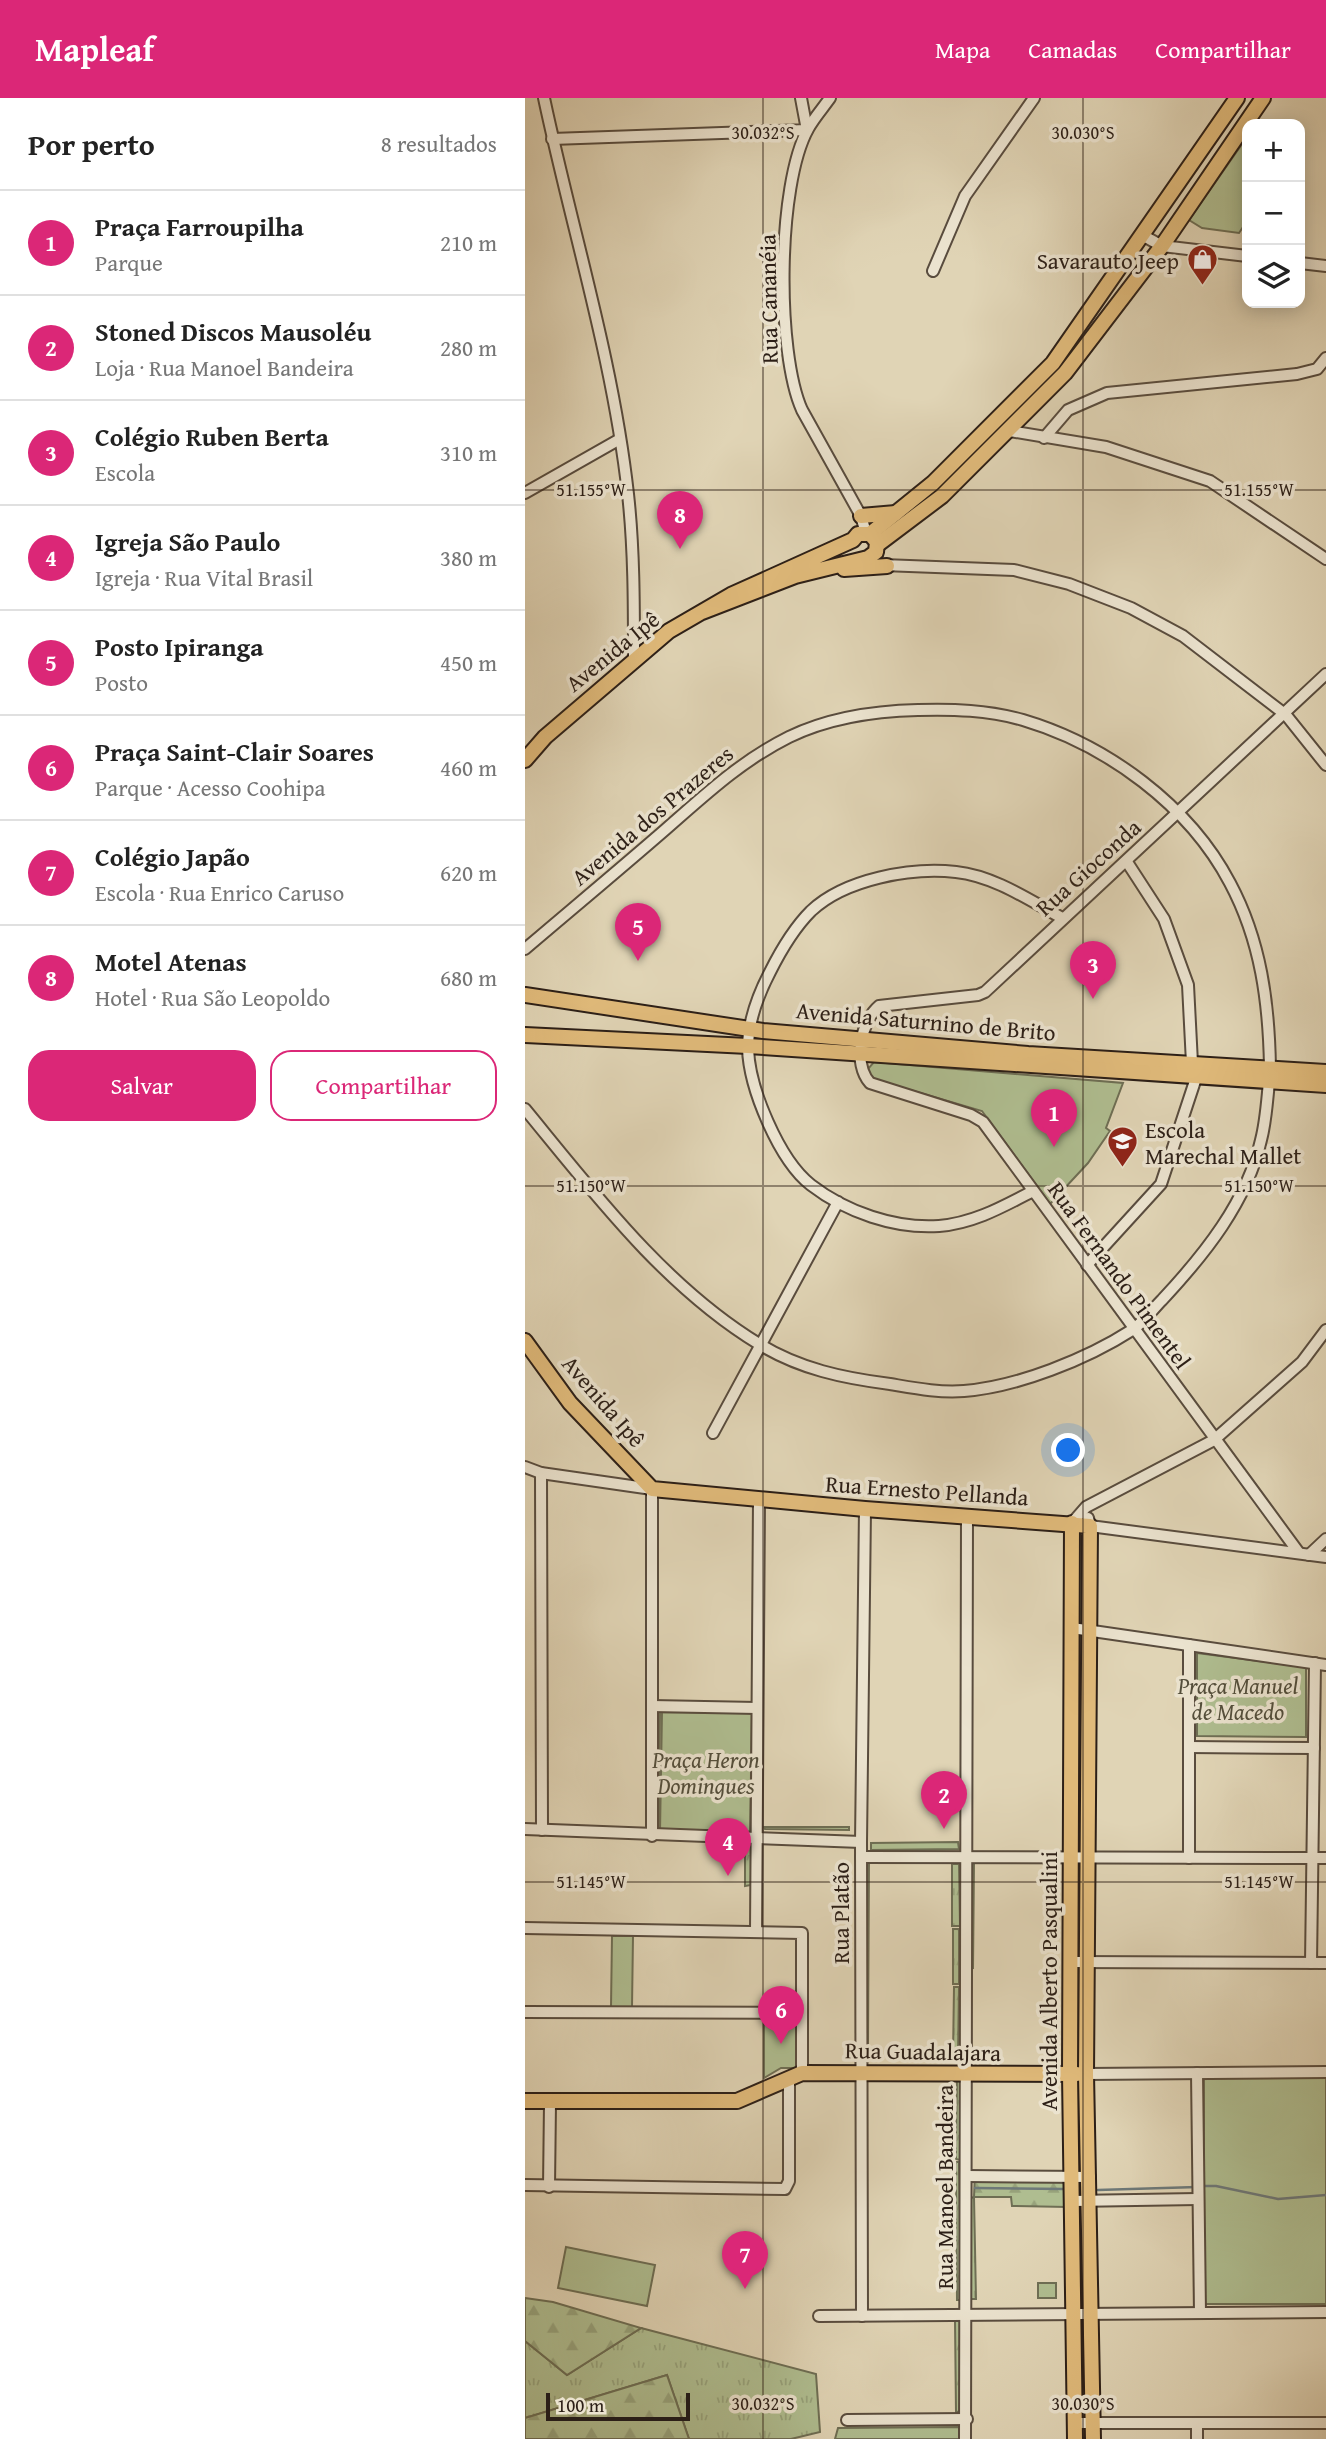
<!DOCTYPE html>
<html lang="pt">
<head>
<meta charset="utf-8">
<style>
	body { margin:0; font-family:"Gentium Book Plus",serif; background:#f2f2f2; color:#222 }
	.controls { position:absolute; right:21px; top:21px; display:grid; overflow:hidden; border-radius:14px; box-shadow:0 4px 18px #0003 }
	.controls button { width:63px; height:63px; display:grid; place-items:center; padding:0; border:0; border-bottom:2px solid #e0e0e0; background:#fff; color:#222; font:35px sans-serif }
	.scale { position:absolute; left:21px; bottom:18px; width:144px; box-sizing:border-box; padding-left:7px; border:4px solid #2c1f17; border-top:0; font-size:19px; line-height:24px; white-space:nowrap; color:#2c1f17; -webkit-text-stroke:5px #ebe3cf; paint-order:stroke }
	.you { position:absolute; left:544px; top:1353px; width:24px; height:24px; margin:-18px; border:5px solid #fff; border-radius:50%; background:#1a73e8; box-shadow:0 0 0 10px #1a73e833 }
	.badge { display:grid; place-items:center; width:46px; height:46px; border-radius:50%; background:#db2777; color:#fff; font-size:23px; font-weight:700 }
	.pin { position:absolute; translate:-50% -58px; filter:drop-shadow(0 2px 4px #0008) }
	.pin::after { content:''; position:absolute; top:37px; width:24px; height:21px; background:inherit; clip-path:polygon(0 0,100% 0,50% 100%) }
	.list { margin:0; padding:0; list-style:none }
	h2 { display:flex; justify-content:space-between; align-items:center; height:91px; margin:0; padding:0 28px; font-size:30px }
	h2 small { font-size:23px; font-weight:400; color:#767676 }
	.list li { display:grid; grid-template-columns:46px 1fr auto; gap:21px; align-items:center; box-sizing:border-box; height:105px; padding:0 28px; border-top:2px solid #e0e0e0 }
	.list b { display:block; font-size:26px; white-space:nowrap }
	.list p { margin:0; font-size:23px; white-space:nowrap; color:#767676 }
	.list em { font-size:23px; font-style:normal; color:#767676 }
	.actions { display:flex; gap:14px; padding:21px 28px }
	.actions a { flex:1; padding:16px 0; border:2px solid #db2777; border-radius:21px; text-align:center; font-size:24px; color:#db2777 }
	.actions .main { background:#db2777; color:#fff }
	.icon { flex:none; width:38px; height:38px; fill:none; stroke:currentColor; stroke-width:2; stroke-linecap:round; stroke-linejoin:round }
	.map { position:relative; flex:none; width:801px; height:2341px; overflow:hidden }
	header { display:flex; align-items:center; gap:42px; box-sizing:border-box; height:98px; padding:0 35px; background:#db2777; color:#fff }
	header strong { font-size:33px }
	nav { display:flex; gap:38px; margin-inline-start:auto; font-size:24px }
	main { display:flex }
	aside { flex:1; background:#fff }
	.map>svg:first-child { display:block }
</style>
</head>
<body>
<header>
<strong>Mapleaf</strong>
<nav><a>Mapa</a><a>Camadas</a><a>Compartilhar</a></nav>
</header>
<main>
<aside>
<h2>Por perto<small>8 resultados</small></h2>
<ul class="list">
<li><span class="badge">1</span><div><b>Praça Farroupilha</b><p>Parque</p></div><em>210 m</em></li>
<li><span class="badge">2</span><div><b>Stoned Discos Mausoléu</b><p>Loja · Rua Manoel Bandeira</p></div><em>280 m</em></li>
<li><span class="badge">3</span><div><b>Colégio Ruben Berta</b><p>Escola</p></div><em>310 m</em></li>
<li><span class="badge">4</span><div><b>Igreja São Paulo</b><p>Igreja · Rua Vital Brasil</p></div><em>380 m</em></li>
<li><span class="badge">5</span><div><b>Posto Ipiranga</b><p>Posto</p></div><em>450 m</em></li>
<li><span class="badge">6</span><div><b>Praça Saint-Clair Soares</b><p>Parque · Acesso Coohipa</p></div><em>460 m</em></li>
<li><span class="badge">7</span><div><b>Colégio Japão</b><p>Escola · Rua Enrico Caruso</p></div><em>620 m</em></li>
<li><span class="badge">8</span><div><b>Motel Atenas</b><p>Hotel · Rua São Leopoldo</p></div><em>680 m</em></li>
</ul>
<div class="actions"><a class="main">Salvar</a><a>Compartilhar</a></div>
</aside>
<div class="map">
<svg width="801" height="2341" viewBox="0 0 801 2341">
	<defs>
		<pattern id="grass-tufts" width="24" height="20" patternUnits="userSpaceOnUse" patternTransform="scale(1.75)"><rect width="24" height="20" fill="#afbd90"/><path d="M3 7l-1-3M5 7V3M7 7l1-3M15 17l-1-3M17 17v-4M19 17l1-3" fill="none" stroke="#97a27b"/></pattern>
		<pattern id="forest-firs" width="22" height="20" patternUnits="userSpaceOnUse" patternTransform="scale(1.75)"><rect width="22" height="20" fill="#afbd90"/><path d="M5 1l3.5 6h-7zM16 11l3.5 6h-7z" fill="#97a27b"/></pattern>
	</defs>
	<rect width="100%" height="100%" fill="#e0d4b5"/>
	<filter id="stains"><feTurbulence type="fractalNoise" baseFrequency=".00286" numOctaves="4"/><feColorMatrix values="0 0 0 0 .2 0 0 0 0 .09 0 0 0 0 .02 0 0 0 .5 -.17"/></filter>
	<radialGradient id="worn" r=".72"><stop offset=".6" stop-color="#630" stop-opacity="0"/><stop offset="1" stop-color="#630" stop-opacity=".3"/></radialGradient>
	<!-- grass -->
	<g fill="url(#grass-tufts)" stroke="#6e6e54" stroke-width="2">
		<path d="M549 1428 562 1430 560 1526 550 1523Z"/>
		<path d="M549 1534H561L558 1750H548Z"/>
		<path d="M130 1614H135L134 1733H130Z"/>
		<path d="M239 1729H324V1732L240 1731Z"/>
		<path d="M209 1742H226V1787L220 1788V1757H210Z"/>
		<path d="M433 1744 434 1751 346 1752V1745Z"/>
		<path d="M444 1761 449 1765 448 1870H444Z"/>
		<path d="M341 1762 344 1763 343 1952H340Z"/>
		<path d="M549 1762H559L558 1856 549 1855Z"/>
		<path d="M427 1766H434L435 1828H427Z"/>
		<rect x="428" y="1831" width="6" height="55"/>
		<rect x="548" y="1870" width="10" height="86"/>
		<path d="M429 1889H434L433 1958 428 1957Z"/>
		<path d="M432 1979 435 1980V2062L431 2061Z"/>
		<path d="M431 2064H434L436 2202H432Z"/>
		<path d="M449 2099 451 2201H446V2100Z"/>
		<path d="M553 2216 563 2217 566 2318 554 2319Z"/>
		<path d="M437 2222 438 2313 431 2314 430 2223Z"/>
		<path d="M116 2230 291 2276 295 2334 266 2341H164L142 2277 0 2320V2243L42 2277Z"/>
	</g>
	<!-- forest -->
	<g fill="url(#forest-firs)" stroke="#6e6e54" stroke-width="2">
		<path d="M450 2075 542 2076V2109L487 2108 486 2099H449Z"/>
		<path d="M0 2200 28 2204 116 2230 42 2277 0 2243Z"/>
		<path d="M142 2277 164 2341H0V2320Z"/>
	</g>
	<!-- green -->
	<g fill="#afbd90" stroke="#6e6e54" stroke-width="2">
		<path d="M722 39V123L714 135 677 130 664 122Z"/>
		<path d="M349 964 598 985 581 1030 585 1033 563 1065 525 1106 457 1013 348 981 342 972Z"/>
		<path d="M672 1555 781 1569V1639L672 1638Z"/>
		<path d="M137 1614 227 1615 225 1735 135 1734Z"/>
		<path d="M87 1838H108L107 1909H86Z"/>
		<path d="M239 1921H274V1970H256L239 1980Z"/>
		<rect x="679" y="1980" width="122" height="226"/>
		<path d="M41 2149 130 2167 122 2208 33 2190Z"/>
		<rect x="513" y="2185" width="18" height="15"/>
		<path d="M434 2329V2341H310L313 2330Z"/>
	</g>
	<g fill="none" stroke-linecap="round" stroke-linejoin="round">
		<!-- stream -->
		<g stroke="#6e7979" stroke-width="2.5">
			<path d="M678 2088H691L753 2101 801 2097"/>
			<path d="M450 2090 539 2091"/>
			<path d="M573 2092 672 2089"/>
		</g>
		<defs>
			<g id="minor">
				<path d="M19 0C47 132 88 261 103 396 109 450 109 506 109 561"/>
				<path d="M305 0C298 10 289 20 283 31 252 87 251 254 277 312L336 418 341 435"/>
				<path d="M27 41 282 32 276 0"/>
				<path d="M617 137 637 148 722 158"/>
				<path d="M775 165 801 168"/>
				<path d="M408 173 440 98 509 0"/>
				<path d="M485 333 581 349 685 383 801 461"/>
				<path d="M519 340 543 312 582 295 772 276 792 271 801 260"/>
				<path d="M0 395 95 341"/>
				<path d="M358 467 489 472 544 486 606 510 658 538 761 617 801 667"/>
				<path d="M602 764 639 821 663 887 667 965"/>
				<path d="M0 851C47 811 95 771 141 731 181 696 216 663 264 639 303 620 349 613 393 612 428 611 463 612 498 622 582 647 664 707 705 785 736 843 744 905 745 970"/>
				<path d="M0 1011C69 1095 140 1189 234 1246 275 1271 318 1280 365 1286 389 1290 414 1295 439 1293 492 1289 562 1261 607 1232 618 1225 627 1212 637 1202 679 1157 722 1104 736 1042 741 1023 742 1003 744 984"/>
				<path d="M508 1093C477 1109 449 1125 414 1128 370 1131 321 1114 286 1087 254 1062 224 990 223 950 223 924 233 897 245 874 256 852 268 831 286 813 320 781 386 769 431 774 469 778 504 802 537 820"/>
				<path d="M562 1167 636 1086 671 980"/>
				<path d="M188 1335 313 1104"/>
				<path d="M0 1369 16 1375 127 1391V1738"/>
				<path d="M16 1375 17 1732"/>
				<path d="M563 1420 565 1428 801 1459"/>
				<path d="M547 1425 561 1409 689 1342 777 1264 801 1232"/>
				<path d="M774 1455 458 1024 446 1017 345 985C328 966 335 924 354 908L453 897 460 894 801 576"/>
				<path d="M784 1457 801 1441"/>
				<path d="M547 1530 801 1567"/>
				<path d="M127 1608 232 1610"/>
				<path d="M664 1649 789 1650"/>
				<path d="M0 1731 336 1744"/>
				<path d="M336 1759 801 1760"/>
				<path d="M664 1760V1547"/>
				<path d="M0 1830 277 1835V1975"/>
				<path d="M231 1834 234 1402"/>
				<path d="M546 1864 801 1865"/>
				<path d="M786 1865 790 1565"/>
				<path d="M0 1914 277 1915"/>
				<path d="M672 1975 675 2215"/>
				<path d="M561 1976 801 1974"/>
				<path d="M442 2078 565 2079"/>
				<path d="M0 2087 260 2091 264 2083V1980"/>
				<path d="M24 2089 25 2005"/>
				<path d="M548 2103 673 2101"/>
				<path d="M294 2218 801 2214"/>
				<path d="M337 2218 336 1744 340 1411"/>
				<path d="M322 2322 442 2321"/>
				<path d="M551 2325H801"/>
				<path d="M672 2325V2341"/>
				<path d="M440 2341 442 1417"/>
			</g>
			<g id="major">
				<path d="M336 418 371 415"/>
				<path d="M345 436 408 385 528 265 712 0"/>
				<path d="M352 447 417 398 540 275 637 148 738 0"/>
				<path d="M319 471 362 468"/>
				<path d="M0 662 20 639 144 533 206 497 328 442 333 436H345L352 444 351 454 343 460 270 478 177 514"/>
				<path d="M0 897 238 933 503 956 801 974"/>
				<path d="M0 937 223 948 801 987"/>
				<path d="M0 1243 45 1305 127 1391 340 1411 565 1428 561 1976 568 2341"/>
				<path d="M547 1425 545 1976 550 2341"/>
				<path d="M0 2003H212L277 1975 552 1976"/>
			</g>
		</defs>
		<!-- minor casing -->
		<use href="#minor" stroke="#594c3e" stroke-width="14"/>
		<!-- major casing -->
		<use href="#major" stroke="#2c1f17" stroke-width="18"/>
		<!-- minor -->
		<use href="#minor" stroke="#ebe3cf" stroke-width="10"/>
		<!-- major -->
		<use href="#major" stroke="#e0ba7a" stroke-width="14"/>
	</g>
	<!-- ticks -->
	<path fill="none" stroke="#2c1f17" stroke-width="2" stroke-opacity="0.45" d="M238 0V2341M558 0V2341M0 392H801M0 1088H801M0 1784H801"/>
	<!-- icons -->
	<defs>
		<symbol id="shop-pin" viewBox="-11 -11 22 30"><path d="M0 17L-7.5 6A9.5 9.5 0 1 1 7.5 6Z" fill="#8f2418" stroke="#ebe3cf"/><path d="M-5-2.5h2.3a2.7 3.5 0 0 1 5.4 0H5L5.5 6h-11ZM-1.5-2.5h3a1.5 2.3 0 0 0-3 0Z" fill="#fff"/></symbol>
		<symbol id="school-pin" viewBox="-11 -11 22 30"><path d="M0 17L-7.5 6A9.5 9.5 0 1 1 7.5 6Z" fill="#8f2418" stroke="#ebe3cf"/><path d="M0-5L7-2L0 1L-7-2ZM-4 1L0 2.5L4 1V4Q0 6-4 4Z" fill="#fff"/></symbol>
	</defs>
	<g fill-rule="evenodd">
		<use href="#shop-pin" x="660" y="144" width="35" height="47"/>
		<use href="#school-pin" x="580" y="1026" width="35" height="47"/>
	</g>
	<g text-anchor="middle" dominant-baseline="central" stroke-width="7" stroke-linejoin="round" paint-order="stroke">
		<!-- poi labels -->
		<g font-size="23" fill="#2c1f17" stroke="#ebe3cf" text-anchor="end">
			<text x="654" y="162">Savarauto Jeep</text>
			<text x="620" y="1031" text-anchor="start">Escola<tspan x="620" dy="26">Marechal Mallet</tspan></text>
		</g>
		<!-- street labels -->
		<g font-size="23" fill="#2c1f17" stroke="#ebe3cf">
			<text transform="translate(243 201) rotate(-91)">Rua Cananéia</text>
			<text transform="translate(87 553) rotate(-39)">Avenida Ipê</text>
			<text transform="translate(127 717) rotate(-40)">Avenida dos Prazeres</text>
			<text transform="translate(563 769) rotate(-42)">Rua Gioconda</text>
			<text transform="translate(401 923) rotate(5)">Avenida Saturnino de Brito</text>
			<text transform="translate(595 1177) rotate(54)">Rua Fernando Pimentel</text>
			<text transform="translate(79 1303) rotate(49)">Avenida Ipê</text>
			<text transform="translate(402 1392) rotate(4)">Rua Ernesto Pellanda</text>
			<text transform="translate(315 1815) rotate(-90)">Rua Platão</text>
			<text transform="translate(523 1883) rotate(-90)">Avenida Alberto Pasqualini</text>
			<text transform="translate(398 1953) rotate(1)">Rua Guadalajara</text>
			<text transform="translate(419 2089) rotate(-90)">Rua Manoel Bandeira</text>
		</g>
		<!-- park labels -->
		<g font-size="23" font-style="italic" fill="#534e3b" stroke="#ebe3cf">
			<text x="713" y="1587">Praça Manuel<tspan x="713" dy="26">de Macedo</tspan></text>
			<text x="181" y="1661">Praça Heron<tspan x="181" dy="26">Domingues</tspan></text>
		</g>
	</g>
	<g font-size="18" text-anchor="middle" fill="#2c1f17" stroke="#ebe3cf" stroke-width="7" stroke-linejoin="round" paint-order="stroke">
		<text x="238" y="41">30.032°S</text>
		<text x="558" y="41">30.030°S</text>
		<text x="734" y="398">51.155°W</text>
		<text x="66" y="398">51.155°W</text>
		<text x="734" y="1094">51.150°W</text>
		<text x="66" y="1094">51.150°W</text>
		<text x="66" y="1790">51.145°W</text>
		<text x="734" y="1790">51.145°W</text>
		<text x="238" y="2312">30.032°S</text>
		<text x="558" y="2312">30.030°S</text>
	</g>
	<rect width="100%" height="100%" filter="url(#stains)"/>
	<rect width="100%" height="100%" fill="url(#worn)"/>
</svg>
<div class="controls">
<button>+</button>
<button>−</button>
<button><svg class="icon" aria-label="layers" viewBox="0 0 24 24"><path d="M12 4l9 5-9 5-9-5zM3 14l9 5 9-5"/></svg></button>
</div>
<div class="scale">100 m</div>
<div class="you"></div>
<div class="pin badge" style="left:529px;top:1049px">1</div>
<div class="pin badge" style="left:419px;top:1731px">2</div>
<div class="pin badge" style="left:568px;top:901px">3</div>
<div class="pin badge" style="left:203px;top:1778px">4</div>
<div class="pin badge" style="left:113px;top:863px">5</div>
<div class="pin badge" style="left:256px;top:1946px">6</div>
<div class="pin badge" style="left:220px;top:2191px">7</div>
<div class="pin badge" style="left:155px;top:451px">8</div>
</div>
</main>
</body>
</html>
